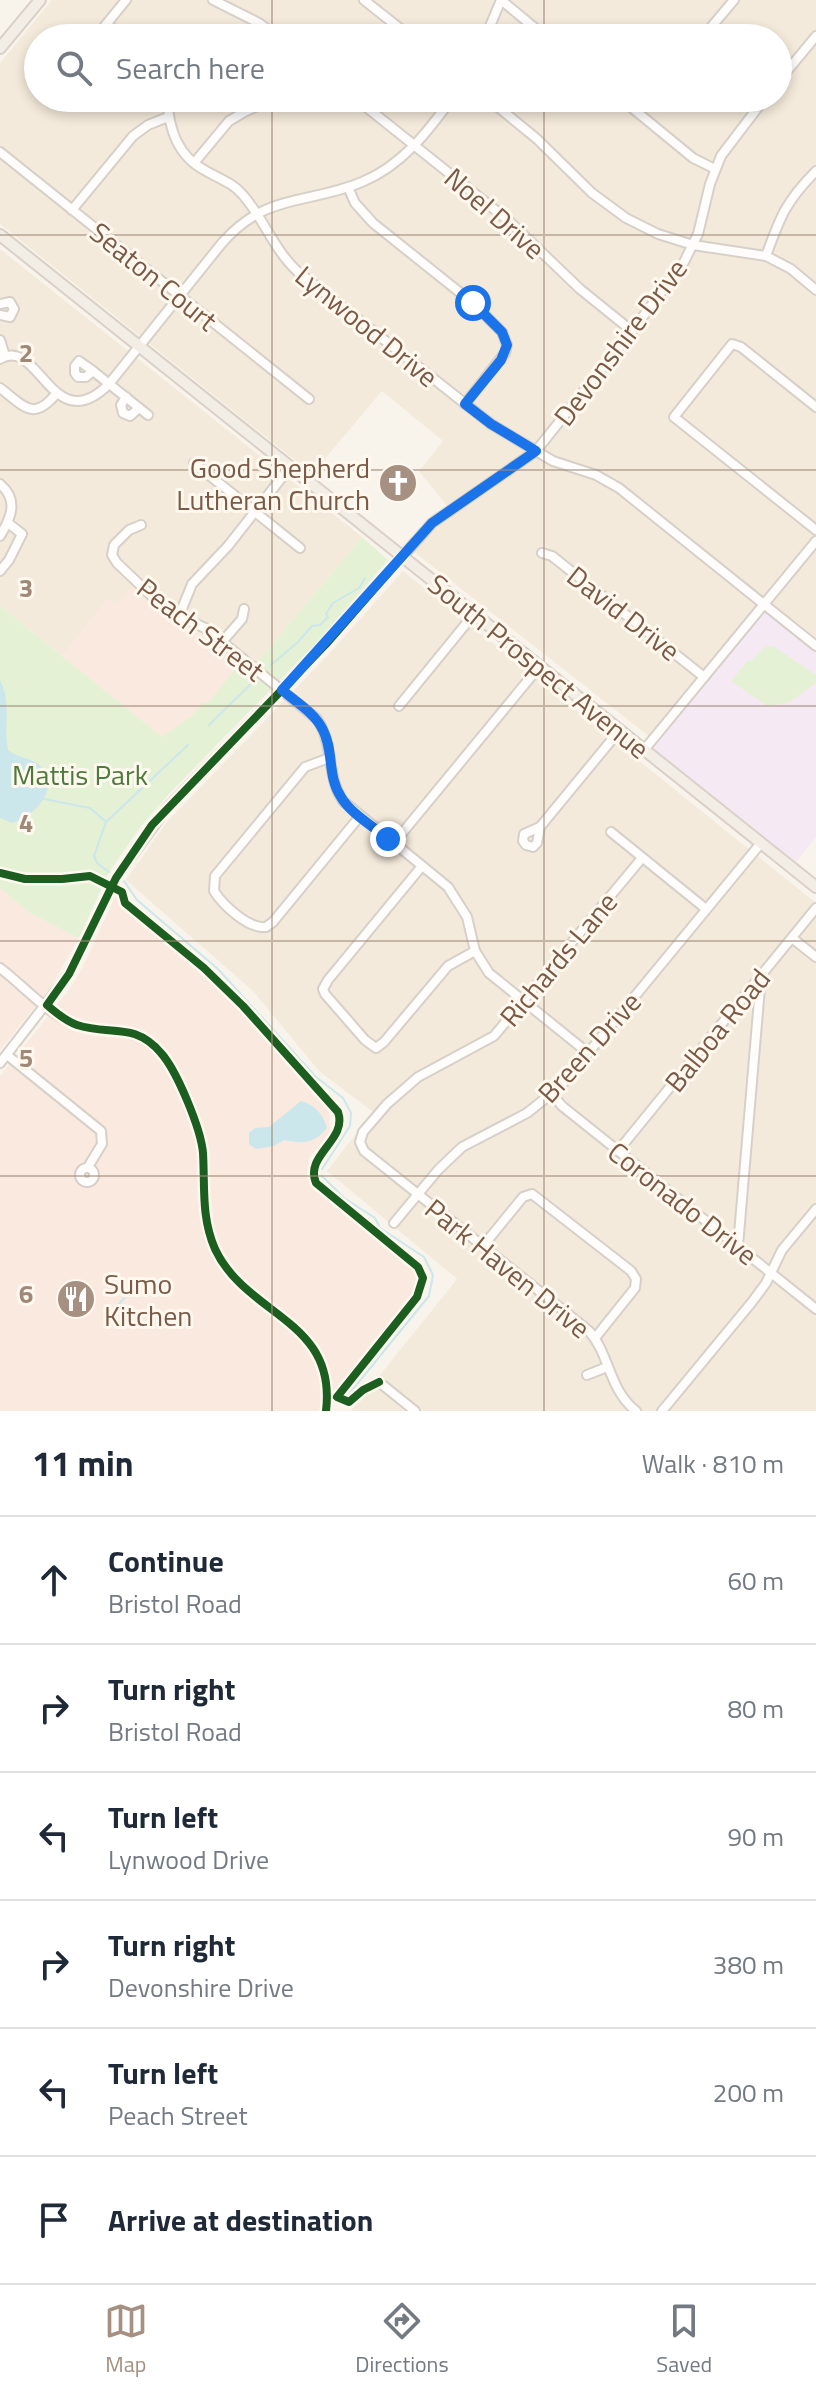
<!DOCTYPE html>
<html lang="en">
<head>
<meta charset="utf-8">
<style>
	body { margin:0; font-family:"Titillium Web",sans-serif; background:#f6f6f7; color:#1f2937 }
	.stop { position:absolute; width:24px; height:24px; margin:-18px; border:6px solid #1a73e8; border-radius:50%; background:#fff }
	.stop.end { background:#1a73e8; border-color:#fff; box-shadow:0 2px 8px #0008 }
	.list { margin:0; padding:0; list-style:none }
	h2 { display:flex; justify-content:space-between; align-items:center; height:104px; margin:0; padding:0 32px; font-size:34px }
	h2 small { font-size:26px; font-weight:400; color:#747a83 }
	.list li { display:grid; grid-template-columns:52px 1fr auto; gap:24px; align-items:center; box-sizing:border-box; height:128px; padding:0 32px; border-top:2px solid #e0e1e3 }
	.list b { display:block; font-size:30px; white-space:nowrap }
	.list p { margin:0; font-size:26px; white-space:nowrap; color:#747a83 }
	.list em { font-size:26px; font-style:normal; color:#747a83 }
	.icon { flex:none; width:44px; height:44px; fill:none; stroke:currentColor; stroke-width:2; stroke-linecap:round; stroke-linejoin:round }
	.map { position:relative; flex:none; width:816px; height:1411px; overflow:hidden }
	.search { position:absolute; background:#fff; box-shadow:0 4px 12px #0003; left:24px; right:24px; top:24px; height:88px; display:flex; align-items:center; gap:20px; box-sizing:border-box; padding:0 28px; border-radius:44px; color:#747a83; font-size:30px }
	.sheet { height:872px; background:#fff }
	nav { display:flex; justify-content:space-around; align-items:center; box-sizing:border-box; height:112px; border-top:2px solid #e0e1e3; background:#fff; font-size:22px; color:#747a83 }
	nav a { display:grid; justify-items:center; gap:4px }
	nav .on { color:#a69081 }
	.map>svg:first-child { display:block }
</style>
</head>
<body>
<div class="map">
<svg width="816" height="1411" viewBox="0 0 816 1411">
	<rect width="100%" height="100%" fill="#f8f4ec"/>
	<!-- residential -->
	<g fill="#f4eadb" fill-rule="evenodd">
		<path d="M52 0H816V650L764 609 655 741 404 544 447 506 419 471 443 441 382 391 312 474 0 224V63ZM38 38H778V98H38Z"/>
		<path d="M0 249 362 537 251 670 203 632 170 616 133 585 116 605 107 599 62 656 0 606Z"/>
		<path d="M403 571 816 903V1411H351L457 1279 327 1171 373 1112 319 1071 253 991 126 880 166 823 329 654Z"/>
	</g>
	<!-- commercial -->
	<g fill="#f9e9df">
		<path d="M133 585 170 616 203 632 251 670 237 668 208 703 202 704 194 714 162 737 62 656 107 598 116 605Z"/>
		<path d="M0 888 30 913 79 938 50 988 0 1050Z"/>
		<path d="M115 897 201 971 241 1009 329 1112 330 1133 308 1159 312 1185 418 1270 416 1291 319 1411H0V1076L70 989 83 967Z"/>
	</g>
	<!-- education -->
	<path fill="#f5eaf4" d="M764 609 816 650V837L791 868 647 750Z"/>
	<!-- green -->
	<g fill="#e4f1d5">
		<path d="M362 537 388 560 316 643 168 795 141 826 109 872 79 938 30 913 0 888V606L162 737 194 714 202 703H208L236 668 233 665 240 661 251 670Z"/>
		<path d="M773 646 816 675V683L788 703 767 706 731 681 748 660 751 661 765 647Z"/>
	</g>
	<!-- water -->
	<g fill="#cbe7eb">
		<path d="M0 680C12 703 3 726 8 750 17 758 29 757 38 764 64 786 35 816 12 823L0 818Z"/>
		<path d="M301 1101C315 1105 323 1114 327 1128 313 1144 304 1144 284 1140L274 1146 256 1149 249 1144V1133L255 1128 269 1127Z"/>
	</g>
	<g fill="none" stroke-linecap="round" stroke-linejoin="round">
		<!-- stream -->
		<g stroke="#cbe7eb" stroke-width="2">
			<path d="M271 665 298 642 312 626 320 625 328 617 326 614 333 603 359 588 365 578"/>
			<path d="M209 725 253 682"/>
			<path d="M44 799 90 808 105 821"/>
			<path d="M109 872 97 863 94 856 106 822 188 745"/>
			<path d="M124 881 137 900 218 969 316 1077 343 1098 351 1113 350 1126 322 1169"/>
			<path d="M321 1175 344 1198 375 1218 380 1228 424 1257 433 1275 429 1296 348 1395"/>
			<path d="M119 1304 125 1297"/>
		</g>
		<defs>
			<g id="minor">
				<path d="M213 0 259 23 279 38"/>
				<path d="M364 0 412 38"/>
				<path d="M501 0 547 38"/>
				<path d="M107 24 124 38"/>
				<path d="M95 38 126 0"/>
				<path d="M485 38 501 0"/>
				<path d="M702 38 734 0"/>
				<path d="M778 82 816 36"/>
				<path d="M167 98C169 129 177 156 206 171 220 179 233 183 243 195 264 219 274 250 298 272L491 424 553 461 596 475 619 488 816 646"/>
				<path d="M355 98 509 221 580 289 632 331"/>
				<path d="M487 98 537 139 592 193 626 218 658 234 693 245 766 256 791 269 816 290"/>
				<path d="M620 98 693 158 715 169"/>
				<path d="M0 152 309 399"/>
				<path d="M194 163 229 121 246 111 275 98"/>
				<path d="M348 187 355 203 373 223 473 303 502 332 507 345 505 353 465 404"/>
				<path d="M72 210 133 136 148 125 168 117"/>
				<path d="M766 256C780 217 786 201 816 171"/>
				<path d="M0 304 10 302 14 309 10 317 0 315"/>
				<path d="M0 340 5 356"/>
				<path d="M0 359C39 335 52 441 109 384L222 243C267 192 307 205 362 182 401 166 428 132 452 98"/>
				<path d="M79 361 93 371 86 377H78L75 373V366Z"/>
				<path d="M93 371 148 415"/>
				<path d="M0 388C24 406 33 422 56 394"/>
				<path d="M126 397 121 405 123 413 130 416 139 408"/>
				<path d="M816 407 741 347 732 344 674 417 816 530"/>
				<path d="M194 463 300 548"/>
				<path d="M0 484C19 500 11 518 0 536"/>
				<path d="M141 525 129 530 114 545 112 555 117 563 156 600 179 616 205 628 317 719C334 744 326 775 343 801L448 887 467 917 475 951 489 973 588 1053"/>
				<path d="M542 553 552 556 704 677"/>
				<path d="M0 571 9 560 22 534 8 523"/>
				<path d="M179 616 192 584 228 546 290 467"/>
				<path d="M222 642 242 619 244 609"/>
				<path d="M399 706 474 614"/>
				<path d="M644 750 816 541"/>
				<path d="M329 758 305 767 215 876 214 891C223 905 248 929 266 927L273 922 360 816"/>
				<path d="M540 827 619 731"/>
				<path d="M540 827 537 843 533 847 526 845 523 841 524 834Z"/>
				<path d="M611 832 706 909"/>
				<path d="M394 843 539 667"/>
				<path d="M422 866 328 980 323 989 325 994 365 1040 376 1048 384 1042 448 966 475 951"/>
				<path d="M792 938 816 957"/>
				<path d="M0 968C24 986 49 1016 78 1025 108 1035 130 1023 157 1049 176 1067 201 1127 203 1154 205 1186 201 1218 215 1249 247 1317 337 1319 326 1411"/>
				<path d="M7 1055 101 1131 102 1144 88 1167"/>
				<path d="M0 1063 69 974 116 878 167 808 326 644 432 523 536 451 632 331 684 262 698 234 710 184 721 156 765 98"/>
				<path d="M552 1094 562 1106 816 1309"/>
				<path d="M618 1151 816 908"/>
				<circle cx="87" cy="1175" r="7"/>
				<path d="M394 1223 438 1170 462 1147 527 1113 561 1086 761 843"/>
				<path d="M483 1246 523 1197 532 1194 631 1271 636 1279 635 1288 595 1338"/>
				<path d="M738 1246 761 976"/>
				<path d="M587 1375 607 1367"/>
				<path d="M379 1382 415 1411"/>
				<path d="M636 1411C609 1390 610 1355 589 1331L364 1151 360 1142 363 1132 387 1104 418 1077 494 1036 642 858"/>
				<path d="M662 1411 752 1302 766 1283 782 1250 816 1209"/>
			</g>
			<g id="major">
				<path d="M0 48 40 0"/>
				<path d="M0 235 816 887"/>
			</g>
		</defs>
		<!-- minor casing -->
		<use href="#minor" stroke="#d7d0c8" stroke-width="12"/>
		<!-- major casing -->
		<use href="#major" stroke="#dad0c8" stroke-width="14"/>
		<!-- minor -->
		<use href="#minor" stroke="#fefdfc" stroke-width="8"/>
		<!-- major -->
		<use href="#major" stroke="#f3eee5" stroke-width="10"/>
		<defs>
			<g id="cycleway">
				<path d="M0 873 25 879H62L90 876 122 892 125 903 204 968 243 1006 338 1112C348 1140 304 1155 316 1183L418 1267 423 1278 417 1297 337 1397 349 1402 363 1390 379 1382"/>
				<path d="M326 1411C337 1319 247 1317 215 1249 201 1217 205 1186 203 1153 201 1129 177 1071 161 1053 134 1021 109 1036 77 1025 66 1021 56 1013 47 1005L69 974 116 878 152 825 326 644 402 557"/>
			</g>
		</defs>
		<!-- cycleway casing -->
		<use href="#cycleway" stroke="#fff8ee" stroke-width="13"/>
		<!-- cycleway -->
		<use href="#cycleway" stroke="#1b5e20" stroke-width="8"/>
	</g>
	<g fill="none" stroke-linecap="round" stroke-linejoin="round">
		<!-- route -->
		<path stroke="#1a73e8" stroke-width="10" d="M388 839C373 826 351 814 341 797 327 776 334 751 323 730 315 713 296 702 282 690L432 523 536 451 491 424 465 404 501 360 507 345 502 332 473 303"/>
	</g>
	<!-- grid -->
	<path fill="none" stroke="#9f8878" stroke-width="2" stroke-opacity="0.55" d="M272 0V38M544 0V38M272 98V1411M544 98V1411M0 235H816M0 470H816M0 706H816M0 941H816M0 1176H816"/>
	<!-- icons -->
	<defs>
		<symbol id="church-disc" viewBox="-11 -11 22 22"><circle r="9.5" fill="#a69081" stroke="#fff8ee"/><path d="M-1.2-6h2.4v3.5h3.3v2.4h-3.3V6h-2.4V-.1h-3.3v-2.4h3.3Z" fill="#fff"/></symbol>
		<symbol id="restaurant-disc" viewBox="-11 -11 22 22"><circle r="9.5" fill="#a69081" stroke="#fff8ee"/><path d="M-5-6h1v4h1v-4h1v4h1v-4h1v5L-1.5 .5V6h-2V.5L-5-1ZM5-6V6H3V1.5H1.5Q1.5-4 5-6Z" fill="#fff"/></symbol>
	</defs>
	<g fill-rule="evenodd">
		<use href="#church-disc" x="376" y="461" width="44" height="44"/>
		<use href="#restaurant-disc" x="54" y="1277" width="44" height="44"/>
	</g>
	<g text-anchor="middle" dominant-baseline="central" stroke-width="6" stroke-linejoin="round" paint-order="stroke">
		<!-- street labels -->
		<g font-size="28" fill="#7a5a47" stroke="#fff8ee">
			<text transform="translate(495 213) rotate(41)">Noel Drive</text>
			<text transform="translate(154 276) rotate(39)">Seaton Court</text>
			<text transform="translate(367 326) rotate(39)">Lynwood Drive</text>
			<text transform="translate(620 342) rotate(-53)">Devonshire Drive</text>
			<text transform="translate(624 613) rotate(38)">David Drive</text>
			<text transform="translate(201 629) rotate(37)">Peach Street</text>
			<text transform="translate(539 666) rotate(39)">South Prospect Avenue</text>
			<text transform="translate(558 959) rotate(-50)">Richards Lane</text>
			<text transform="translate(717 1030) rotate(-51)">Balboa Road</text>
			<text transform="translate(589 1047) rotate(-48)">Breen Drive</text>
			<text transform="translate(683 1203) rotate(38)">Coronado Drive</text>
			<text transform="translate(508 1268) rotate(39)">Park Haven Drive</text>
		</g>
		<!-- poi labels -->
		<g font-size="28" fill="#7a5a47" stroke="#fff8ee" text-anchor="end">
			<text x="370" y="467">Good Shepherd<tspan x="370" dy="32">Lutheran Church</tspan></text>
			<text x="104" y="1283" text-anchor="start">Sumo<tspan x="104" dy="32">Kitchen</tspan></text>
		</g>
		<!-- park labels -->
		<g font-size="28" fill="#4d7b3c" stroke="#fff8ee">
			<text x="80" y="774">Mattis Park</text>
		</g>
	</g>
	<g font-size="26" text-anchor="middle" font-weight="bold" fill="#9f8878" stroke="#fff8ee" stroke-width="6" stroke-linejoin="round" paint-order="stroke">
		<text x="26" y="362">2</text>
		<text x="26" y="597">3</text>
		<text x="26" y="832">4</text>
		<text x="26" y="1067">5</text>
		<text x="26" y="1303">6</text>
	</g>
</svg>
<div class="stop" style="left:473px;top:303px"></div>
<div class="stop end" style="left:388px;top:839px"></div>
<div class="search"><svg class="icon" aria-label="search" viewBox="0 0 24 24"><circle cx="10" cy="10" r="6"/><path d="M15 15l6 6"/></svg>Search here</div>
</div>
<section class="sheet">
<h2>11 min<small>Walk · 810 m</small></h2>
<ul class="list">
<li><svg class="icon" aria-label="ahead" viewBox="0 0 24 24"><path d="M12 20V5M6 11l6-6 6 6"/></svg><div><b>Continue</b><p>Bristol Road</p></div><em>60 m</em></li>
<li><svg class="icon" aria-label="right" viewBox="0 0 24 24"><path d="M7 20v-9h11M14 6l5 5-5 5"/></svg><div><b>Turn right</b><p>Bristol Road</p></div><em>80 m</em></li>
<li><svg class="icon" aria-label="left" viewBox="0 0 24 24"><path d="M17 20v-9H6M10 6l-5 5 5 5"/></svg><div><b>Turn left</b><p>Lynwood Drive</p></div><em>90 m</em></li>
<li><svg class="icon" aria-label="right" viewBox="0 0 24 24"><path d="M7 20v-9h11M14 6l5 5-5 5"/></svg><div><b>Turn right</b><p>Devonshire Drive</p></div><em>380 m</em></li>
<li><svg class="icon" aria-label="left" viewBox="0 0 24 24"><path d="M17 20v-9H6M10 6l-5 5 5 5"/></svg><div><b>Turn left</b><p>Peach Street</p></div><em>200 m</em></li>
<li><svg class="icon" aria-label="arrive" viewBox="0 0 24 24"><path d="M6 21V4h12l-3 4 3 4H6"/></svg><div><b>Arrive at destination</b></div></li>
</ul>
</section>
<nav>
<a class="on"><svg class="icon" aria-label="map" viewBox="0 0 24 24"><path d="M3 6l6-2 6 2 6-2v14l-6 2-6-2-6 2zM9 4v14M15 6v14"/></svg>Map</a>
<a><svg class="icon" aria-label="directions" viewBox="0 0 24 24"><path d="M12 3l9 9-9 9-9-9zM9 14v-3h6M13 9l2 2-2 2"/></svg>Directions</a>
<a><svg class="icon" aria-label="saved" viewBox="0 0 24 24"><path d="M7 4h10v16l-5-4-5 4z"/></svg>Saved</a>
</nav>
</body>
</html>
